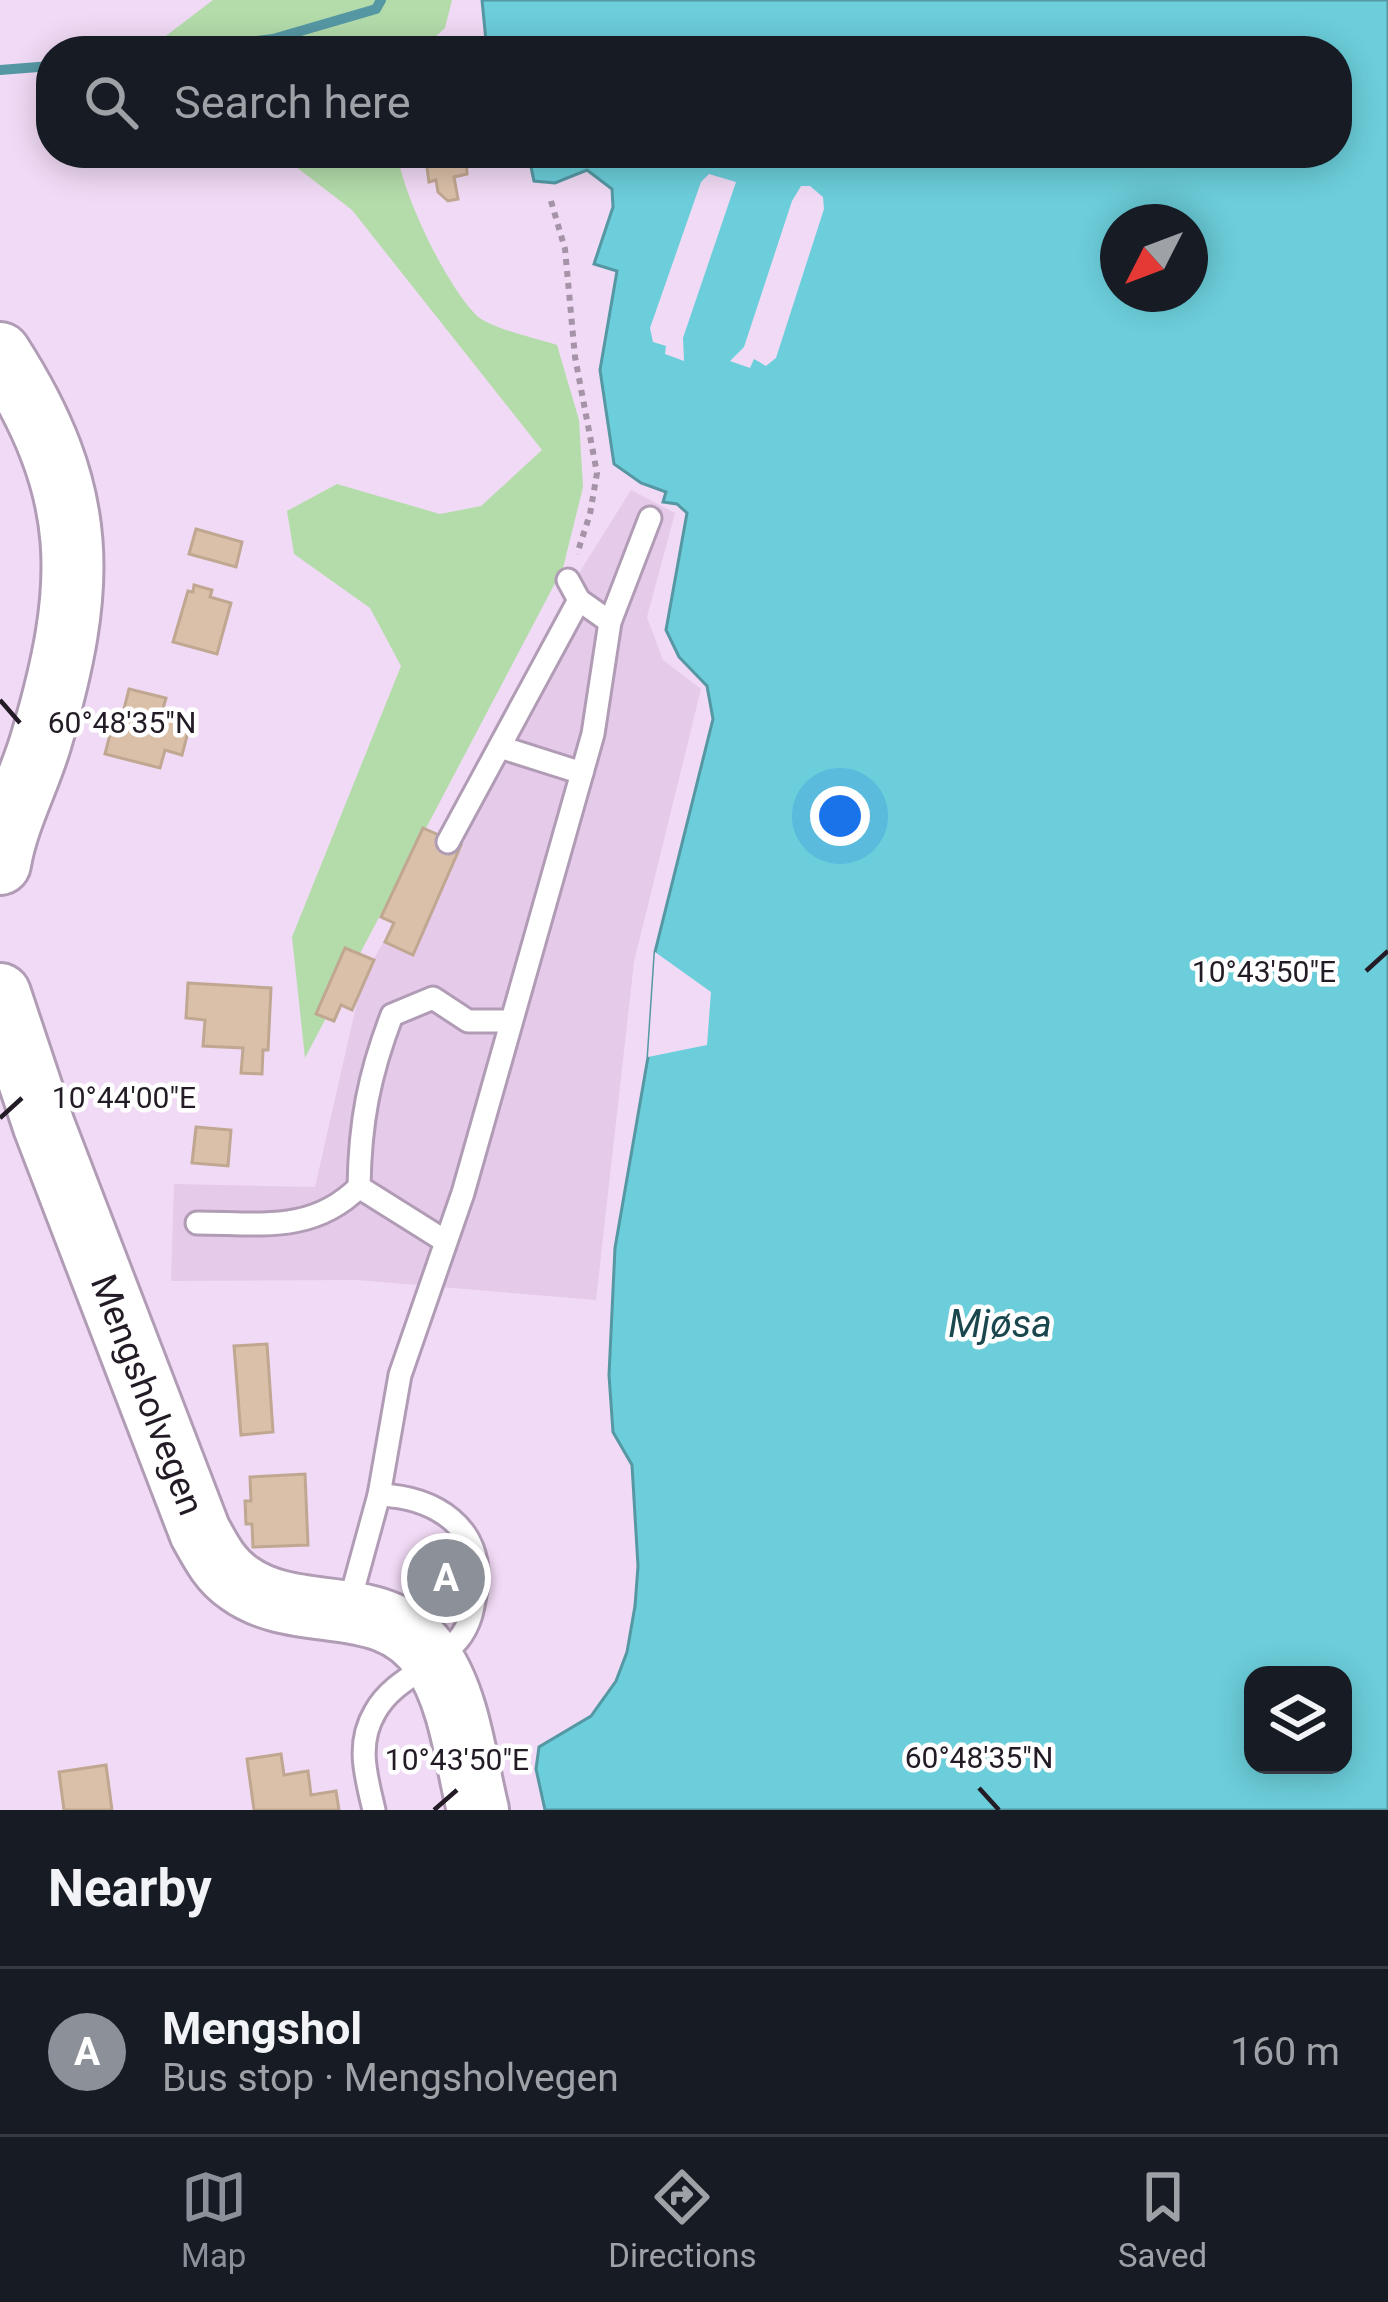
<!DOCTYPE html>
<html lang="en">
<head>
<meta charset="utf-8">
<style>
	body { margin:0; font-family:Roboto,sans-serif; background:#20242c; color:#f1f3f6 }
	.controls { position:absolute; right:36px; bottom:36px; display:grid; overflow:hidden; border-radius:24px; box-shadow:0 6px 30px #0003 }
	.controls button { width:108px; height:108px; display:grid; place-items:center; padding:0; border:0; border-bottom:3px solid #363941; background:#171b24; color:#f1f3f6; font:60px sans-serif }
	.compass { position:absolute; left:1100px; top:204px; width:108px; height:108px; border-radius:50%; background:#171b24; box-shadow:0 6px 30px #0003; rotate:228deg }
	.you { position:absolute; left:840px; top:816px; width:42px; height:42px; margin:-30px; border:9px solid #fff; border-radius:50%; background:#1a73e8; box-shadow:0 0 0 18px #1a73e833 }
	.badge { display:grid; place-items:center; width:78px; height:78px; border-radius:50%; background:#8c9099; color:#fff; font-size:39px; font-weight:700 }
	.pin { position:absolute; translate:-50% -50%; border:6px solid #fff; box-shadow:0 3px 12px #0006 }
	.list { margin:0; padding:0; list-style:none }
	h2 { display:flex; justify-content:space-between; align-items:center; height:156px; margin:0; padding:0 48px; font-size:51px }
	h2 small { font-size:39px; font-weight:400; color:#9ea1a6 }
	.list li { display:grid; grid-template-columns:78px 1fr auto; gap:36px; align-items:center; box-sizing:border-box; height:168px; padding:0 48px; border-top:3px solid #363941 }
	.list b { display:block; font-size:45px; white-space:nowrap }
	.list p { margin:0; font-size:39px; white-space:nowrap; color:#9ea1a6 }
	.list em { font-size:39px; font-style:normal; color:#9ea1a6 }
	.icon { flex:none; width:66px; height:66px; fill:none; stroke:currentColor; stroke-width:2; stroke-linecap:round; stroke-linejoin:round }
	.map { position:relative; flex:none; width:1388px; height:1810px; overflow:hidden }
	.search { position:absolute; background:#171b24; box-shadow:0 6px 30px #0003; left:36px; right:36px; top:36px; height:132px; display:flex; align-items:center; gap:30px; box-sizing:border-box; padding:0 42px; border-radius:48px; color:#9ea1a6; font-size:45px }
	.sheet { height:324px; background:#171b24 }
	nav { display:flex; justify-content:space-around; align-items:center; box-sizing:border-box; height:168px; border-top:3px solid #363941; background:#171b24; font-size:33px; color:#9ea1a6 }
	nav a { display:grid; justify-items:center; gap:6px }
	nav .on { color:#8c9099 }
	.map>svg:first-child { display:block }
</style>
</head>
<body>
<div class="map">
<svg width="1388" height="1810" viewBox="0 0 1388 1810">
	<rect width="100%" height="100%" fill="#f1daf5"/>
	<!-- built -->
	<path fill="#e6caea" d="M631 490 675 513 647 617 663 660 701 689 634 962 596 1300 357 1280 171 1281 174 1184 315 1187 362 980 511 713 581 570Z"/>
	<!-- green -->
	<g fill="#b4dcab">
		<path d="M213 0H452L445 28 420 51H146Z"/>
		<path d="M278 153H397C404 197 445 283 476 315 489 328 538 339 557 345L579 420 583 487 563 568 305 1058 292 937 401 666 370 608 294 554 287 511 337 484 440 514 481 506 542 450 352 210Z"/>
	</g>
	<!-- water -->
	<path fill="#6bceda" stroke="#5598a4" stroke-width="3" fill-rule="evenodd" d="M482 0H1388V1810H545L536 1769 539 1747 591 1716 616 1681 627 1652 635 1606 638 1566 632 1465 613 1432 609 1375 615 1248 648 1057 655 952 713 719 707 686 679 657 666 630 687 513 677 504 663 502 666 492 641 483 614 464 600 370 617 271 594 264 613 207 612 189 587 170 555 183 534 181 528 153H1337V51H487ZM1118 222H1190V294H1118ZM1253 1675H1343V1765H1253Z"/>
	<!-- pier -->
	<g fill="#f1daf5">
		<path d="M709 174 736 182 683 338 684 361 665 354 666 346 653 342 650 328 701 182Z"/>
		<path d="M801 186H810L823 197 824 209 776 358 766 366 754 359 750 368 730 361 744 347 792 201Z"/>
		<path d="M655 952 711 992 707 1045 648 1057Z"/>
	</g>
	<g fill="none" stroke-linecap="round" stroke-linejoin="round">
		<!-- stream -->
		<g stroke="#5598a4" stroke-width="10">
			<path d="M178 51 273 39 376 9 381 0"/>
			<path d="M0 70 51 66"/>
		</g>
	</g>
	<!-- building -->
	<g fill="#dac0a9" stroke="#c0a791" stroke-width="3">
		<path d="M425 153H466L467 174 454 177 458 199 448 201 438 192 436 180 429 182Z"/>
		<path d="M196 529 242 542 236 567 189 554Z"/>
		<path d="M194 585 212 590 210 597 231 603 217 654 173 642 188 591 193 592Z"/>
		<path d="M129 689 166 698 162 712 191 720 182 755 165 750 160 768 105 754 114 719 121 721Z"/>
		<path d="M423 828 461 845 413 955 385 942 394 923 381 917Z"/>
		<path d="M345 948 374 960 352 1010 341 1005 334 1021 316 1014Z"/>
		<path d="M188 983 271 988 268 1050H263L262 1074 241 1073 243 1048 203 1046 205 1020 186 1018Z"/>
		<path d="M196 1127 231 1130 228 1166 192 1163Z"/>
		<path d="M267 1344 273 1432 241 1435 234 1346Z"/>
		<path d="M305 1474 308 1545 253 1547 252 1524H246L245 1501H251L250 1477Z"/>
		<path d="M281 1754 284 1775 308 1771 311 1795 336 1791 339 1810H254L247 1759Z"/>
		<path d="M106 1765 112 1810H64L59 1772Z"/>
	</g>
	<g fill="none" stroke-linecap="round" stroke-linejoin="round">
		<defs>
			<g id="service">
				<path d="M568 580 579 600 610 622"/>
				<path d="M500 747 582 773"/>
				<path d="M448 842 579 600"/>
				<path d="M197 1223C258 1223 312 1234 359 1187"/>
				<path d="M445 1241 359 1187C360 1122 369 1075 392 1015L433 998 468 1021H511"/>
				<path d="M348 1608 379 1495 400 1375 463 1193 593 734 610 622 650 518"/>
				<path d="M374 1810C366 1776 356 1744 375 1712 394 1678 434 1668 458 1640 471 1624 473 1608 476 1589 485 1527 434 1497 379 1495"/>
			</g>
			<g id="secondary">
				<path d="M0 353C90 493 87 585 41 741 29 782 7 821 0 864"/>
				<path d="M0 994 44 1126 200 1532C211 1552 220 1570 239 1583 298 1626 386 1589 432 1659 460 1700 466 1762 478 1810"/>
			</g>
		</defs>
		<!-- service casing -->
		<use href="#service" stroke="#b19cb5" stroke-width="27"/>
		<!-- secondary casing -->
		<use href="#secondary" stroke="#b19cb5" stroke-width="66"/>
		<!-- path -->
		<path stroke="#a593a8" stroke-width="6" stroke-dasharray="6 6" stroke-linecap="butt" d="M551 201 565 249 575 357 597 473 590 514 577 554"/>
		<!-- service -->
		<use href="#service" stroke="#fff" stroke-width="21"/>
		<!-- secondary -->
		<use href="#secondary" stroke="#fff" stroke-width="60"/>
	</g>
	<!-- ticks -->
	<path fill="none" stroke="#231b25" stroke-width="4.5" d="M0 700 20 723M1366 971 1388 951M0 1118 22 1098M979 1788 999 1810M434 1810 457 1790"/>
	<g text-anchor="middle" dominant-baseline="central" stroke-width="9" stroke-linejoin="round" paint-order="stroke">
		<!-- street labels -->
		<g font-size="36" fill="#231b25" stroke="#fff">
			<text transform="translate(147 1395) rotate(69)">Mengsholvegen</text>
		</g>
		<!-- water labels -->
		<g font-size="39" font-style="italic" fill="#1a474d" stroke="#fff">
			<text x="1000" y="1324">Mjøsa</text>
		</g>
	</g>
	<g font-size="30" text-anchor="middle" fill="#231b25" stroke="#fff" stroke-width="9" stroke-linejoin="round" paint-order="stroke">
		<text x="122" y="733">60°48'35"N</text>
		<text x="1264" y="982">10°43'50"E</text>
		<text x="124" y="1108">10°44'00"E</text>
		<text x="979" y="1768">60°48'35"N</text>
		<text x="457" y="1770">10°43'50"E</text>
	</g>
</svg>
<div class="controls">
<button><svg class="icon" aria-label="layers" viewBox="0 0 24 24"><path d="M12 4l9 5-9 5-9-5zM3 14l9 5 9-5"/></svg></button>
</div>
<svg class="compass" viewBox="-18 -18 36 36"><path d="M0-13l5 13h-10z" fill="#e53935"/><path d="M0 13l5-13h-10z" fill="#9ea1a6"/></svg>
<div class="you"></div>
<div class="pin badge" style="left:446px;top:1578px">A</div>
<div class="search"><svg class="icon" aria-label="search" viewBox="0 0 24 24"><circle cx="10" cy="10" r="6"/><path d="M15 15l6 6"/></svg>Search here</div>
</div>
<section class="sheet">
<h2>Nearby<small></small></h2>
<ul class="list">
<li><span class="badge">A</span><div><b>Mengshol</b><p>Bus stop · Mengsholvegen</p></div><em>160 m</em></li>
</ul>
</section>
<nav>
<a class="on"><svg class="icon" aria-label="map" viewBox="0 0 24 24"><path d="M3 6l6-2 6 2 6-2v14l-6 2-6-2-6 2zM9 4v14M15 6v14"/></svg>Map</a>
<a><svg class="icon" aria-label="directions" viewBox="0 0 24 24"><path d="M12 3l9 9-9 9-9-9zM9 14v-3h6M13 9l2 2-2 2"/></svg>Directions</a>
<a><svg class="icon" aria-label="saved" viewBox="0 0 24 24"><path d="M7 4h10v16l-5-4-5 4z"/></svg>Saved</a>
</nav>
</body>
</html>
